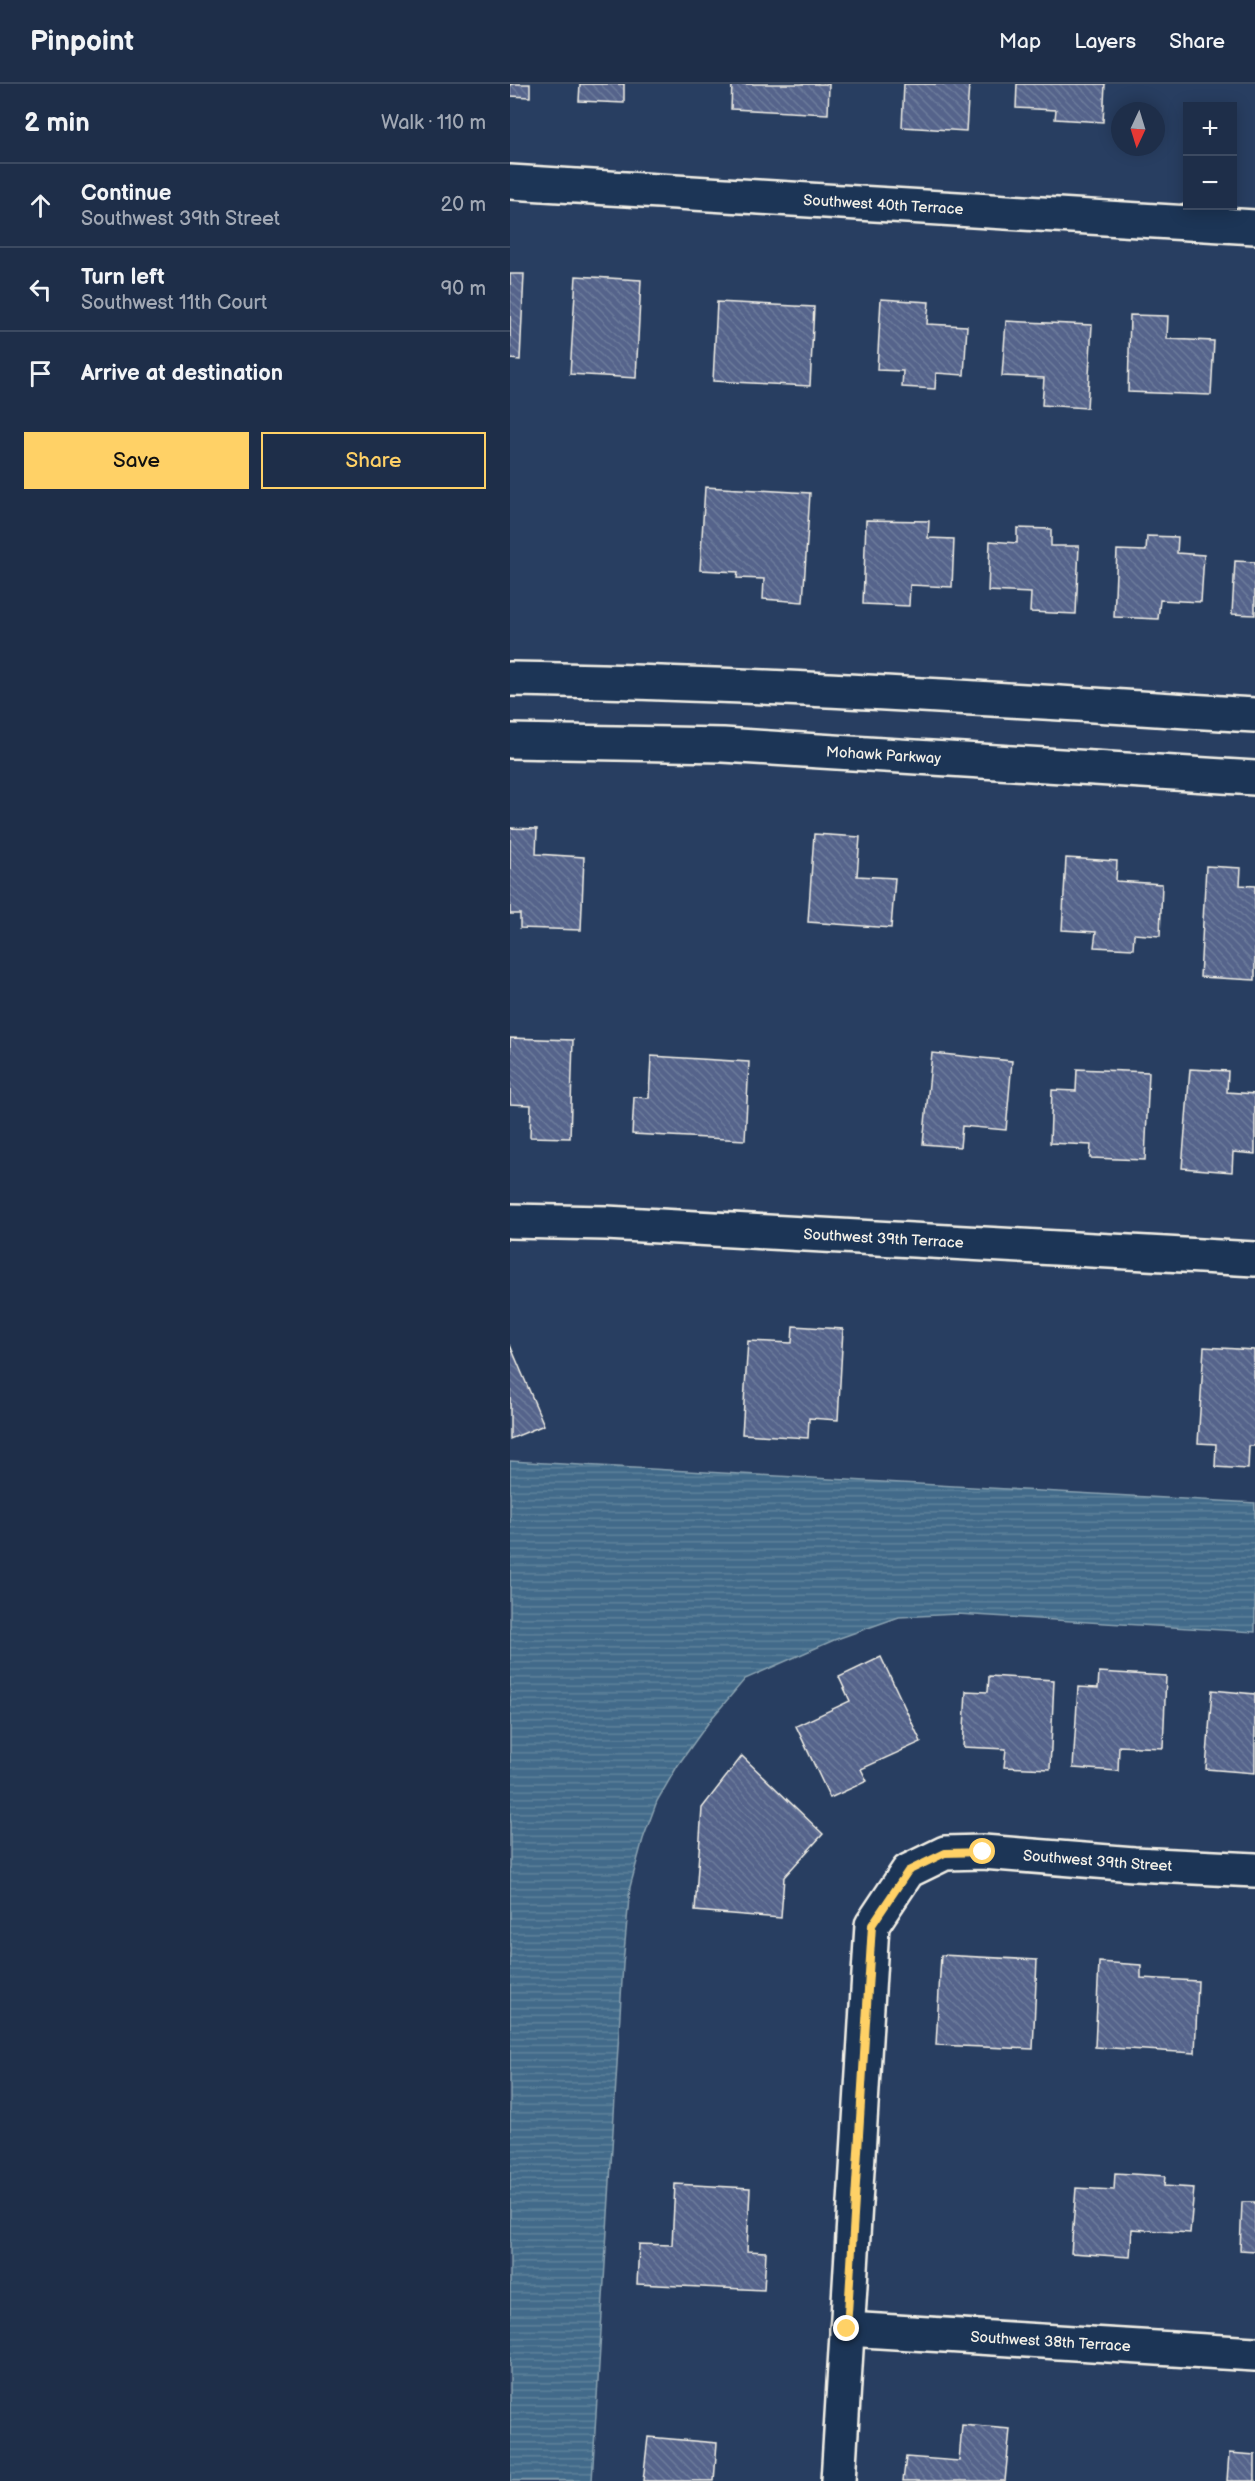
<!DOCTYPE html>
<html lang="en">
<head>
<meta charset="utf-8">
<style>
	body { margin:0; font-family:"Balsamiq Sans",sans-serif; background:#263650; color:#f1f3f6 }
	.controls { position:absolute; right:18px; top:18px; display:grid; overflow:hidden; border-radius:0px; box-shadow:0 3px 15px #0003 }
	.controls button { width:54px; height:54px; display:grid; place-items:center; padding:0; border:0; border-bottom:2px solid #3c4a61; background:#1e2e49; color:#f1f3f6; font:30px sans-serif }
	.compass { position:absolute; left:601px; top:18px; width:54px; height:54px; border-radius:50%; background:#1e2e49; box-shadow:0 3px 15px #0003; rotate:184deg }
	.stop { position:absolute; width:18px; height:18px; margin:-14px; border:4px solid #ffd166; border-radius:50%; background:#fff }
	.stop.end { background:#ffd166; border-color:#fff; box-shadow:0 2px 6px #0008 }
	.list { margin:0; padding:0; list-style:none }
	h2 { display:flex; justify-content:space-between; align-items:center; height:78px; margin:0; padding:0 24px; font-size:26px }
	h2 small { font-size:20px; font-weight:400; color:#a1a8b4 }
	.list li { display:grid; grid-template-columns:39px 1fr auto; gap:18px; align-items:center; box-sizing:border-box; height:84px; padding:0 24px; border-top:2px solid #3c4a61 }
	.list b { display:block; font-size:22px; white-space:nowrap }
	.list p { margin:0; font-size:20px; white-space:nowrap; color:#a1a8b4 }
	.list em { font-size:20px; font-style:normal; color:#a1a8b4 }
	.actions { display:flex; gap:12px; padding:18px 24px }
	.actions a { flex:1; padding:14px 0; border:2px solid #ffd166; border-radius:0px; text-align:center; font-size:21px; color:#ffd166 }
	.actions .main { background:#ffd166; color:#111 }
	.icon { flex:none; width:33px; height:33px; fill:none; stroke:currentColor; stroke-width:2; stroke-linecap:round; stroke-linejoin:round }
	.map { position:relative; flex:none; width:745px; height:2397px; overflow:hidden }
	header { display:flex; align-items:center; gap:36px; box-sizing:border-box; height:84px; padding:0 30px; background:#1e2e49; border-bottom:2px solid #3c4a61 }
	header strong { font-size:28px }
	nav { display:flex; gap:33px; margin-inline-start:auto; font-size:21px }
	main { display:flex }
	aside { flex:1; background:#1e2e49 }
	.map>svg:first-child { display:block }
</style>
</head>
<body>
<header>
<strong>Pinpoint</strong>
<nav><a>Map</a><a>Layers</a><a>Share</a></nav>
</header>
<main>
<aside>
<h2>2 min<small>Walk · 110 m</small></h2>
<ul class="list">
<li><svg class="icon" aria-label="ahead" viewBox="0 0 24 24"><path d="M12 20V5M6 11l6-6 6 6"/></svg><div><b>Continue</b><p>Southwest 39th Street</p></div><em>20 m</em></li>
<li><svg class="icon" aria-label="left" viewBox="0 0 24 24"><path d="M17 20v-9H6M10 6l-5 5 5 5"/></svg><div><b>Turn left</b><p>Southwest 11th Court</p></div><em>90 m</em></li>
<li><svg class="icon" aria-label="arrive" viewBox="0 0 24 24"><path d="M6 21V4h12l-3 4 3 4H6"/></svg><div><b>Arrive at destination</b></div></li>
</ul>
<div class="actions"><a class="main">Save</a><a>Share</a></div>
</aside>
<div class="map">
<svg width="745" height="2397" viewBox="0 0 745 2397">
	<defs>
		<pattern id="water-rules" width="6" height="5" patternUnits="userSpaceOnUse" patternTransform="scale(1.5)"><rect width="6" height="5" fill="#426b8a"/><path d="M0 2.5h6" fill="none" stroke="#5e819a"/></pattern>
		<pattern id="building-back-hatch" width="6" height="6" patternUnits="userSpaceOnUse" patternTransform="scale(1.5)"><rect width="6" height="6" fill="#54648b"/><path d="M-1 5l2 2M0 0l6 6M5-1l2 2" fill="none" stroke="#6d7b9b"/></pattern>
	</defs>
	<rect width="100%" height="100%" fill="#283e61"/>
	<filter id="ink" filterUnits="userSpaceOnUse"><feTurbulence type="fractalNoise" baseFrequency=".0167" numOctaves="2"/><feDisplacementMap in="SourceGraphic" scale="12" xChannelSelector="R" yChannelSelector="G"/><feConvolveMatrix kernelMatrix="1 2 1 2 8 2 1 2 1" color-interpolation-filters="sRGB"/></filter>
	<g filter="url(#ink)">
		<!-- water -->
		<path fill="url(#water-rules)" stroke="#89a1b0" stroke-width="1.5" d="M0 1377 745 1419V1548L447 1530 389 1533 324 1556 235 1595 201 1635 168 1681 147 1717 133 1755 120 1803 113 1880 82 2397H0Z"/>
		<!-- building -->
		<g fill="url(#building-back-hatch)" stroke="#f4f1e8" stroke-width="1.5">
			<path d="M0 0H20V13L0 12Z"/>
			<path d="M70 0H114V19L69 17Z"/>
			<path d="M222 0H319L318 30 221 25Z"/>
			<path d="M394 0H459L456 47 392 43Z"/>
			<path d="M507 0H595L593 38 545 35 546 26 506 24Z"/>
			<path d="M0 190H14L10 276 0 275Z"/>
			<path d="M66 192 131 196 126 294 60 290Z"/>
			<path d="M371 215 419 218 417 240 457 242 454 291 426 289 425 305 392 303 393 287 367 286Z"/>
			<path d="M207 218 304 223 300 302 203 297Z"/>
			<path d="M620 231 658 232 657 255 704 257 701 311 618 308Z"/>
			<path d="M496 237 582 241 577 324 532 321 534 294 492 292Z"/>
			<path d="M195 403 300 409 293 518 253 515 254 495 227 494 228 488 190 486Z"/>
			<path d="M356 436 419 437 418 454 444 455 442 503 400 501 399 522 353 520Z"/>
			<path d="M507 444 541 445V462H569L566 530 520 528 521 509 478 507 480 457 507 459Z"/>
			<path d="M637 452 668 453 667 469 694 471 691 518 650 516 648 535 604 533 607 466 636 467Z"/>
			<path d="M725 477 745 478V531L722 530Z"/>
			<path d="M0 744 27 745 26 770 74 773 71 846 10 844V830H0Z"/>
			<path d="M304 750 350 753 347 792 385 794 381 844 298 838Z"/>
			<path d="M556 774 607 777 606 797 652 800 650 852 624 850 623 865 584 863 586 848 552 846Z"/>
			<path d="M696 782 731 784 730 801 745 802V896L690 893Z"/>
			<path d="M0 954 63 956 60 1054 20 1053 21 1021 0 1020Z"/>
			<path d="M422 969 502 977 496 1046 452 1042 450 1063 413 1060Z"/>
			<path d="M141 972 239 978 235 1056 122 1050 124 1013 139 1014Z"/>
			<path d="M567 985 639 988 635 1076 580 1074 581 1061 540 1059 542 1006 566 1007Z"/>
			<path d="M680 985 718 987 717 1008 745 1010V1070L723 1068 722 1088 672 1084Z"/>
			<path d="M283 1242 333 1245 328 1336 299 1334 298 1354 232 1350 238 1257 282 1259Z"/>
			<path d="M0 1261 34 1341 0 1355Z"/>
			<path d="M694 1263 744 1266 745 1362H739L738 1385 705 1383 706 1360 688 1359Z"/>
			<path d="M371 1573 411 1658 351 1685 357 1697 320 1714 286 1642 340 1617 329 1593Z"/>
			<path d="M589 1588 656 1592 653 1664 609 1662 608 1687 563 1684 568 1603 588 1604Z"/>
			<path d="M479 1592 544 1596 540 1685 494 1683 496 1665 453 1663 456 1607 478 1608Z"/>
			<path d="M702 1606 745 1610V1689L696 1685Z"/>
			<path d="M232 1672 313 1750 274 1793 271 1834 185 1827 192 1724Z"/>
			<path d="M431 1871 527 1876 523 1965 426 1961Z"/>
			<path d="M589 1878 631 1881V1894L688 1897 685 1969 585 1963Z"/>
			<path d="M605 2089 655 2092 654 2102 684 2104 680 2149 622 2145 620 2173 561 2169 566 2104 604 2106Z"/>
			<path d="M165 2100 240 2104 237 2167 256 2168 254 2206 127 2200 129 2160 162 2161Z"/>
			<path d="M732 2118H745V2167L730 2166Z"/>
			<path d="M452 2341 500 2345 495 2397H393L396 2373 449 2377Z"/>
			<path d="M138 2353 207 2359 204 2397H133Z"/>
			<path d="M719 2369 745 2371V2397H717Z"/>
		</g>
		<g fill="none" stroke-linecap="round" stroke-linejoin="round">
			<defs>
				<g id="minor">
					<path id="s1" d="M0 98 745 143"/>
					<path id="s2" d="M0 1137 96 1139 745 1175"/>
					<path id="s3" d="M337 2245 745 2270"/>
					<path id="s4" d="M328 2397 362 1841 398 1787 435 1769 473 1768 624 1780 745 1786"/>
				</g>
				<g id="tertiary">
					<path d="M0 595C249 599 497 616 745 631"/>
					<path id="s5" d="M0 657 213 661 745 694"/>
				</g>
			</defs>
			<!-- minor casing -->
			<use href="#minor" stroke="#f4f1e8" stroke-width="38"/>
			<!-- tertiary casing -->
			<use href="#tertiary" stroke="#f4f1e8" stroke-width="38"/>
			<!-- minor -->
			<use href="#minor" stroke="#1d3557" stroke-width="33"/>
			<!-- tertiary -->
			<use href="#tertiary" stroke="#1d3557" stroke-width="33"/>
		</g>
	</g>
	<g fill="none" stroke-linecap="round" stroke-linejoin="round" filter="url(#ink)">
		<!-- route -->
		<path stroke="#ffd166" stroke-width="8" d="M337 2245 362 1841 398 1787 435 1769 473 1768"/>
	</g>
	<g text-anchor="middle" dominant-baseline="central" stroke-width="5" stroke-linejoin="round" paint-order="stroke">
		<!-- street labels -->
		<g font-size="15" fill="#f4f1e8" stroke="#1d3557">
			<text stroke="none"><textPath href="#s1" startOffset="374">Southwest 40th Terrace</textPath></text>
			<text stroke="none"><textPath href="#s5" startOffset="374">Mohawk Parkway</textPath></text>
			<text stroke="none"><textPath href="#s2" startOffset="374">Southwest 39th Terrace</textPath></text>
			<text stroke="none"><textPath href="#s4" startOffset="816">Southwest 39th Street</textPath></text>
			<text stroke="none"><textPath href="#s3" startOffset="204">Southwest 38th Terrace</textPath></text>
		</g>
	</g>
</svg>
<div class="controls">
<button>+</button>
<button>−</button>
</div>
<svg class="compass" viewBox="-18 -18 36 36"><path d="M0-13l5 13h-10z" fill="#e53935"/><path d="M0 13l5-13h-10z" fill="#a1a8b4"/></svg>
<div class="stop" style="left:473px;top:1768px"></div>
<div class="stop end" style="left:337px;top:2245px"></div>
</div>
</main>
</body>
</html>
